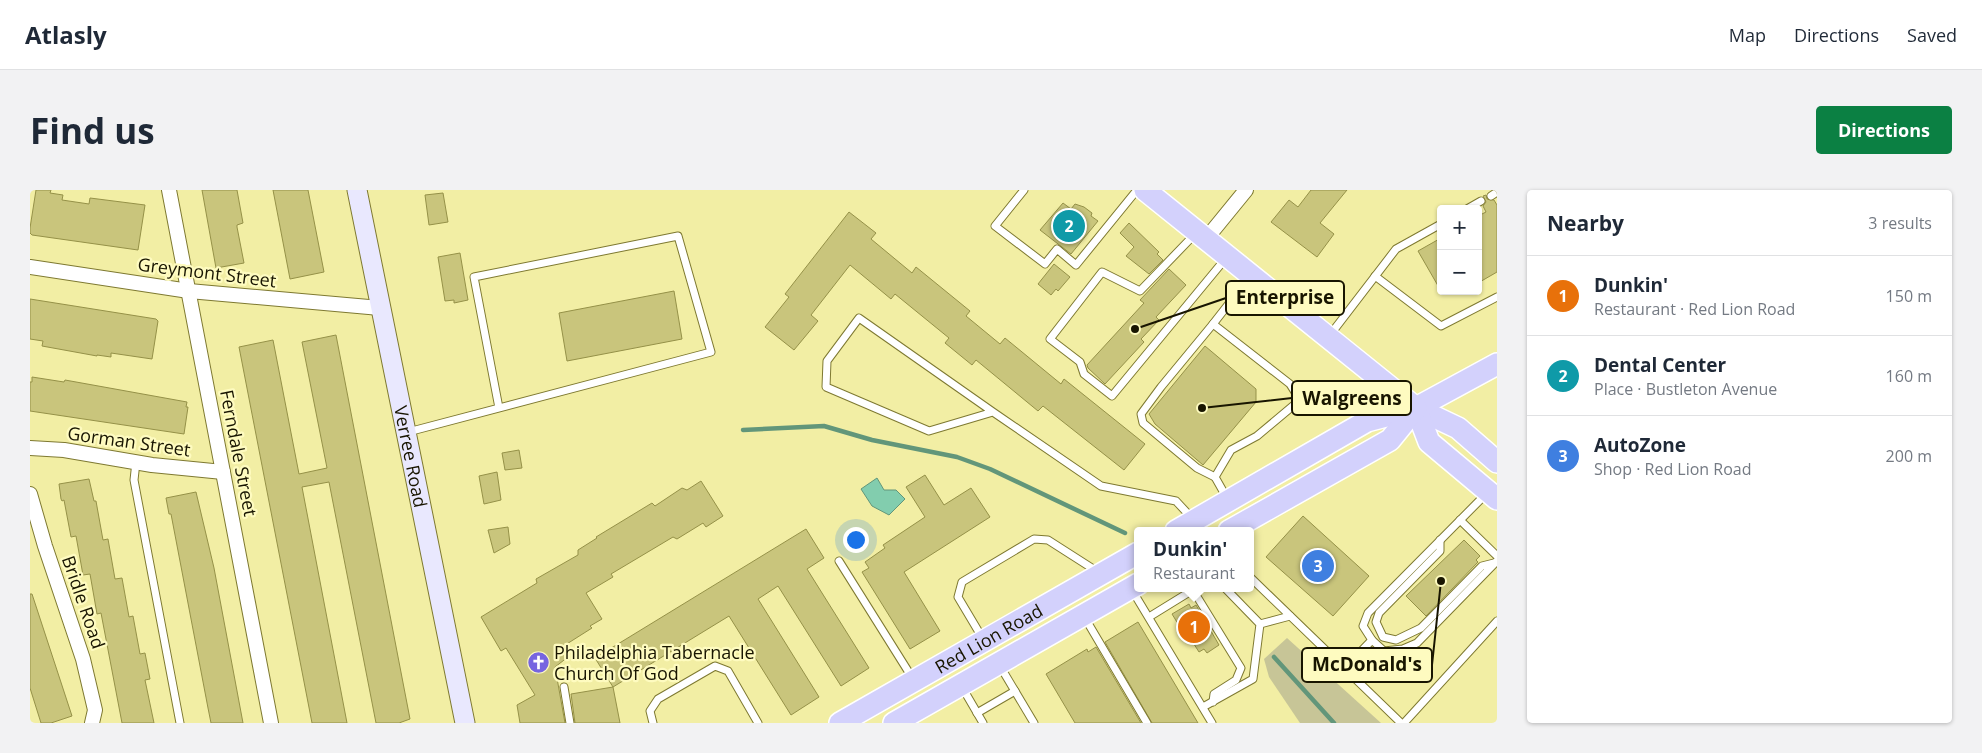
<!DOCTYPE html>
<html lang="en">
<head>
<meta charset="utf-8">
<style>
	body { margin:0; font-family:"Open Sans",sans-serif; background:#f2f2f3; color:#1f2937 }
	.controls { position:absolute; right:15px; top:15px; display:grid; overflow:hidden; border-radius:5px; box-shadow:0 1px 4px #0004 }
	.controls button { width:45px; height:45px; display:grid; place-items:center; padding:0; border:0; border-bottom:1px solid #e0e1e3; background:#fff; color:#1f2937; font:25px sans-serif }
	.you { position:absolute; left:825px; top:349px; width:18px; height:18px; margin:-12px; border:4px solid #fff; border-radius:50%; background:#1a73e8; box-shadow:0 0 0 8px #1a73e833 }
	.badge { display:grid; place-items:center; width:32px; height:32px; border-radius:50%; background:#0b8043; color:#fff; font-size:16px; font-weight:700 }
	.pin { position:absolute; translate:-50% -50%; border:2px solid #fff; box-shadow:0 1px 5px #0006 }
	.popup { position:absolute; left:1104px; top:337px; width:120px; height:65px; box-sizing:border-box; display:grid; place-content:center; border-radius:5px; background:#fff; filter:drop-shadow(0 1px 4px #0005); font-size:16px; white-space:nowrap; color:#747a83 }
	.popup b { font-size:19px; color:#1f2937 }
	.popup::after { content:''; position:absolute; left:50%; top:100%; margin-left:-10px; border:10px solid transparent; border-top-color:#fff }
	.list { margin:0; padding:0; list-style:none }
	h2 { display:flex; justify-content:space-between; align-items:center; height:65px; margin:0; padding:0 20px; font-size:21px }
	h2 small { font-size:16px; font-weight:400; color:#747a83 }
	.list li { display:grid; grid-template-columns:32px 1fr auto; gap:15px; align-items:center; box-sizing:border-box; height:80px; padding:0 20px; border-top:1px solid #e0e1e3 }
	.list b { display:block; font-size:19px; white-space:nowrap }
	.list p { margin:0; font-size:16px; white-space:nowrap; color:#747a83 }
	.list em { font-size:16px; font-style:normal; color:#747a83 }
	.map { position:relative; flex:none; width:1467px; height:533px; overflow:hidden; border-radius:5px }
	header { display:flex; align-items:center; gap:30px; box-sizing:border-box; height:70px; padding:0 25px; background:#fff; border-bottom:1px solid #e0e1e3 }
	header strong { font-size:24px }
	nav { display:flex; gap:28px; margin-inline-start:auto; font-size:18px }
	.intro { display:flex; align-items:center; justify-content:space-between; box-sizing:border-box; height:120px; padding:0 30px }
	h1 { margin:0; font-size:35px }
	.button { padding:12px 22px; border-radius:5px; background:#0b8043; color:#fff; font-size:18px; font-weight:700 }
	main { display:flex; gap:30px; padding:0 30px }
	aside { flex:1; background:#fff; border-radius:5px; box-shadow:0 1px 4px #0004 }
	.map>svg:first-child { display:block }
</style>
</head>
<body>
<header>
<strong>Atlasly</strong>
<nav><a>Map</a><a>Directions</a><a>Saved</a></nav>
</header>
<div class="intro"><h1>Find us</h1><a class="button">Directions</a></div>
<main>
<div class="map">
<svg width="1467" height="533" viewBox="0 0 1467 533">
	<rect width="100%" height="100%" fill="#f2eea4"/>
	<!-- green -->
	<path fill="#c7c597" d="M1257 448 1351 533H1270L1239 487 1234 469Z"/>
	<!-- water -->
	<path fill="#82cdae" stroke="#62967a" d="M847 288 854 300H866L875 309 859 325 842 316 831 299Z"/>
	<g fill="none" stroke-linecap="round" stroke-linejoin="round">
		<!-- stream -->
		<g stroke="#62967a" stroke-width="4.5">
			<path d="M713 240 794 236 842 250 927 267 960 279 1095 343"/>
			<path d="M1244 467 1304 533"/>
		</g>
	</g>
	<!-- building -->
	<g fill="#c9c57c" stroke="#959148">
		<path d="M6 0H21L20 3 33 5 32 10 59 14 60 8 115 15 108 60 2 45 0 43V38Z"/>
		<path d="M172 0H207L213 33 207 35V37L214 73 186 78Z"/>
		<path d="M243 0H278L294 82 260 89Z"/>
		<path d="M1281 0H1317L1290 33 1304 44 1287 67 1241 32 1259 10 1268 17Z"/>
		<path d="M413 3 418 32 399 35 395 5Z"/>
		<path d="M1456 5 1457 9 1464 10 1467 15V82L1448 93V26L1456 22 1453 16 1456 12 1453 6Z"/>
		<path d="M1033 13 1041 19 1045 14 1054 17 1062 23 1061 26 1068 31 1041 64 1010 40Z"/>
		<path d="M819 22 846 43 841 49 882 83 886 77 940 121 936 126 970 154 975 148 1031 194 1034 189 1115 254 1094 280 1013 216 1008 221 946 170 942 175 915 153 919 148 865 104 861 109 820 75 781 125 788 131 764 160 735 137 759 107 755 104Z"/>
		<path d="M1099 33 1129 62 1127 64 1133 70 1119 84 1096 66 1104 57 1090 43Z"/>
		<path d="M1411 48V101L1388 61Z"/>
		<path d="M430 63 438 110 424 113V110L415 111 408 67Z"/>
		<path d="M1024 74 1040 87 1028 101 1026 99 1021 105 1008 94Z"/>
		<path d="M1139 79 1156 95 1126 127 1129 130 1111 149 1114 152 1075 194 1058 178 1057 175 1114 113 1110 110Z"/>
		<path d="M644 101 652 149 537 171 529 123Z"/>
		<path d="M0 109 126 129 128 131 122 169 81 163V167L67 165V166L12 156 13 151 0 149Z"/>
		<path d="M306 145 380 529 369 533H346L299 292 272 297 317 533H282L209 157 243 150 269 284 297 278 272 152Z"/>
		<path d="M1175 156 1226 199V212L1173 275 1125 234 1119 224Z"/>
		<path d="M2 187 34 192 35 190 157 212 156 217H158L154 244 0 221V192H2Z"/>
		<path d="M489 260 492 278 475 280 472 263Z"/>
		<path d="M467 282 471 310 454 314 449 286Z"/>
		<path d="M895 285 914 315 941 298 960 327 874 382 910 441 880 459 832 382 839 378 835 372 855 358 853 355 895 327 876 297Z"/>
		<path d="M59 289 64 311H66L73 350 78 349 85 389 92 388 99 427 103 426 110 464 115 463 120 489 115 490 124 533H92L71 423 67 424 60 384 53 385 46 346 41 347 34 310 32 311 31 309 29 294Z"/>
		<path d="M671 291 693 326 676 337 673 333 647 349 643 347 581 384 583 387 556 403 572 429 560 436 562 438 532 457 538 467 525 477 535 533H490L487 515 505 505 476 458 471 461 451 427 507 393 506 389 548 365V360L567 348 566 347 622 313 625 316 652 298 657 300Z"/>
		<path d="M166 302 184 378 213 533H181L178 518 141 324H139L136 308Z"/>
		<path d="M1273 326 1339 386 1303 426 1236 367Z"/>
		<path d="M478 337 480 354 464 363 458 340Z"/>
		<path d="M776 339 794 368 777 379 839 478 811 496 748 396 728 409 789 507 761 525 699 426 583 497 565 468Z"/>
		<path d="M1434 350 1450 366 1446 370 1448 372 1396 426 1376 406Z"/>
		<path d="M0 404H2L42 526 21 533H11L0 498Z"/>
		<path d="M1159 414 1161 418 1166 415 1189 455 1177 463 1174 459 1169 462 1155 440 1153 442 1142 424Z"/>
		<path d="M1108 432 1168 533H1122L1075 452Z"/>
		<path d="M1066 457 1111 533H1045L1016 484 1057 459 1058 462Z"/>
		<path d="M583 497 590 533H545L541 504Z"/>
	</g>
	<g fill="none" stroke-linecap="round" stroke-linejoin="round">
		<defs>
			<g id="service">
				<path d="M994 0 965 36 1015 74 1027 59 1046 75 1107 0"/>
				<path d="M1461 6 1467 2"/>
				<path d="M1437 19 1451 11"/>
				<path d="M1165 44 1110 101 1072 82 1020 149 1050 172 1054 184 1082 206 1196 68"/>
				<path d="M1345 86 1411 136 1467 107"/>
				<path d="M1183 134 1131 197 1111 224 1113 233 1167 278 1185 287"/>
				<path d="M1300 145 1366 59 1411 34"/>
				<path d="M963 222 899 241 796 197 797 171 829 128 963 222 1071 296 1146 311 1174 341"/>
				<path d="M378 242 681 162 648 46 444 87 469 218"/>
				<path d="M106 272 104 290 150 533"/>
				<path d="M1456 304 1338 423 1333 436 1342 450 1354 461 1373 459 1387 453 1467 371"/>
				<path d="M1198 310 1185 287 1201 260 1227 246 1270 210 1260 194 1183 134 1219 88"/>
				<path d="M1430 330 1467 366"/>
				<path d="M1410 350V361L1349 423 1346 432 1353 447 1366 450 1391 438 1452 376 1464 373"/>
				<path d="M809 371 883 489"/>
				<path d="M1220 387 1371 533"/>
				<path d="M1102 400 1182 533"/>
				<path d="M1163 400 1211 478 1206 490 1184 504 1183 512"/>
				<path d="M1119 427 1166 398"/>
				<path d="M1055 428 1117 533"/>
				<path d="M1230 434 1260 426"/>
				<path d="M953 449 928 407 932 392 1004 349 1018 350 1068 382"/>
				<path d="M970 476 1004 533"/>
				<path d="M1314 479 1342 450"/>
				<path d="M534 497 540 533"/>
				<path d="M932 497 953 533"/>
				<path d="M1173 517 1223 489 1230 434 1195 398"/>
				<path d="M947 523 985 501"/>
				<path d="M623 533 620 521 628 509 685 476 698 481 728 533"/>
				<path d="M1374 533 1467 431"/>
			</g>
			<g id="minor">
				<path d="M139 0 241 533"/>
				<path d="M1176 49 1216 0"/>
				<path d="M0 77 159 101 350 118"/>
				<path d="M0 258 34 260 122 275 193 282"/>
				<path d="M0 304 15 356 53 469 65 520 62 533"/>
			</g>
			<g id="secondary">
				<path id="s1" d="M327 0 435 533"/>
			</g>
			<g id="primary">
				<path d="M1115 0 1386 218 1428 238 1467 272"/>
				<path d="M1386 218 1399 252 1467 309"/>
				<path d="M1146 341 1337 231 1386 218 1467 174"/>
				<path d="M1199 341 1360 250 1386 218"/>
				<path id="s2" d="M810 533 1108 363"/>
				<path d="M864 533 1108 394"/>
			</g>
		</defs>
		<!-- service casing -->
		<use href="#service" stroke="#7e7931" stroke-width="9"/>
		<!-- minor casing -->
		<use href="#minor" stroke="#7e7931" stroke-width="16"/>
		<!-- secondary casing -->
		<use href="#secondary" stroke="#7e7931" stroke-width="21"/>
		<!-- primary casing -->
		<use href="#primary" stroke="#fff" stroke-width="24"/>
		<!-- service -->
		<use href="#service" stroke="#fff" stroke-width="7"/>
		<!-- minor -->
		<use href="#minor" stroke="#fff" stroke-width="14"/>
		<!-- secondary -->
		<use href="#secondary" stroke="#e9e8fe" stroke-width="19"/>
		<!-- primary -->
		<use href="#primary" stroke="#d3d1fc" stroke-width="21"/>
	</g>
	<!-- icons -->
	<defs>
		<symbol id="church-disc" viewBox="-11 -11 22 22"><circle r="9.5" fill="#7665e0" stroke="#fefbc0"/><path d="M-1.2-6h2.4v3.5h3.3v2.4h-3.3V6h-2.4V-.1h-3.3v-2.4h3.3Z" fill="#fff"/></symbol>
	</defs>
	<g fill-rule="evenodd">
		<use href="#church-disc" x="496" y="460" width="25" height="25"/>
	</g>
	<g text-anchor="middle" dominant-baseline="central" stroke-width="4.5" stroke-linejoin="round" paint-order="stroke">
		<!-- street labels -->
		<g font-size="18" fill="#181500" stroke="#fefbc0">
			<text transform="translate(177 82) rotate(7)">Greymont Street</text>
			<text transform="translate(99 251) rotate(8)">Gorman Street</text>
			<text transform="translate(209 263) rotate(79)">Ferndale Street</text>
			<text stroke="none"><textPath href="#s1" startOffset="272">Verree Road</textPath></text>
			<text transform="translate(54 412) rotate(71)">Bridle Road</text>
			<text stroke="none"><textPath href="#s2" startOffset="171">Red Lion Road</textPath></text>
		</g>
		<!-- poi labels -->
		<g font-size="18" fill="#181500" stroke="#fefbc0" text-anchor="start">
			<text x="524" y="462">Philadelphia Tabernacle<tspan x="524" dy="21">Church Of God</tspan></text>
		</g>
	</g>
	<!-- callouts -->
	<path fill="none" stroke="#181500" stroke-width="2" d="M1105 139L1196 108M1172 218L1262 208M1411 391L1402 475"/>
	<g fill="#181500" stroke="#fefbc0" stroke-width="2">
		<circle cx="1105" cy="139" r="5"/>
		<circle cx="1172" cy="218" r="5"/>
		<circle cx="1411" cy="391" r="5"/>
	</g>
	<g fill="#fefbc0" stroke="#181500" stroke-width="2">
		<rect x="1196" y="91" width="118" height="34" rx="5"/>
		<rect x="1262" y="191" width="119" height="34" rx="5"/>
		<rect x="1272" y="458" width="130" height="34" rx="5"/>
	</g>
	<g font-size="19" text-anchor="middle" font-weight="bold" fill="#181500">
		<text x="1255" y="114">Enterprise</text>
		<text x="1322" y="215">Walgreens</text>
		<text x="1337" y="481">McDonald's</text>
	</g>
</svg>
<div class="controls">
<button>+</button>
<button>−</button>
</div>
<div class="you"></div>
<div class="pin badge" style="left:1164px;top:437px;background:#e8710a">1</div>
<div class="popup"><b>Dunkin'</b>Restaurant</div>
<div class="pin badge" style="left:1039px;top:36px;background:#0f9aa8">2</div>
<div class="pin badge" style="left:1288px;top:376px;background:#3f7fe0">3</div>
</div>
<aside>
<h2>Nearby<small>3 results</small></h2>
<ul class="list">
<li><span class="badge" style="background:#e8710a">1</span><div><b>Dunkin'</b><p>Restaurant · Red Lion Road</p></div><em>150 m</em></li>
<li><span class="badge" style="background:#0f9aa8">2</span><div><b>Dental Center</b><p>Place · Bustleton Avenue</p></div><em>160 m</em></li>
<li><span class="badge" style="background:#3f7fe0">3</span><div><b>AutoZone</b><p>Shop · Red Lion Road</p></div><em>200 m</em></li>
</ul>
</aside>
</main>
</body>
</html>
